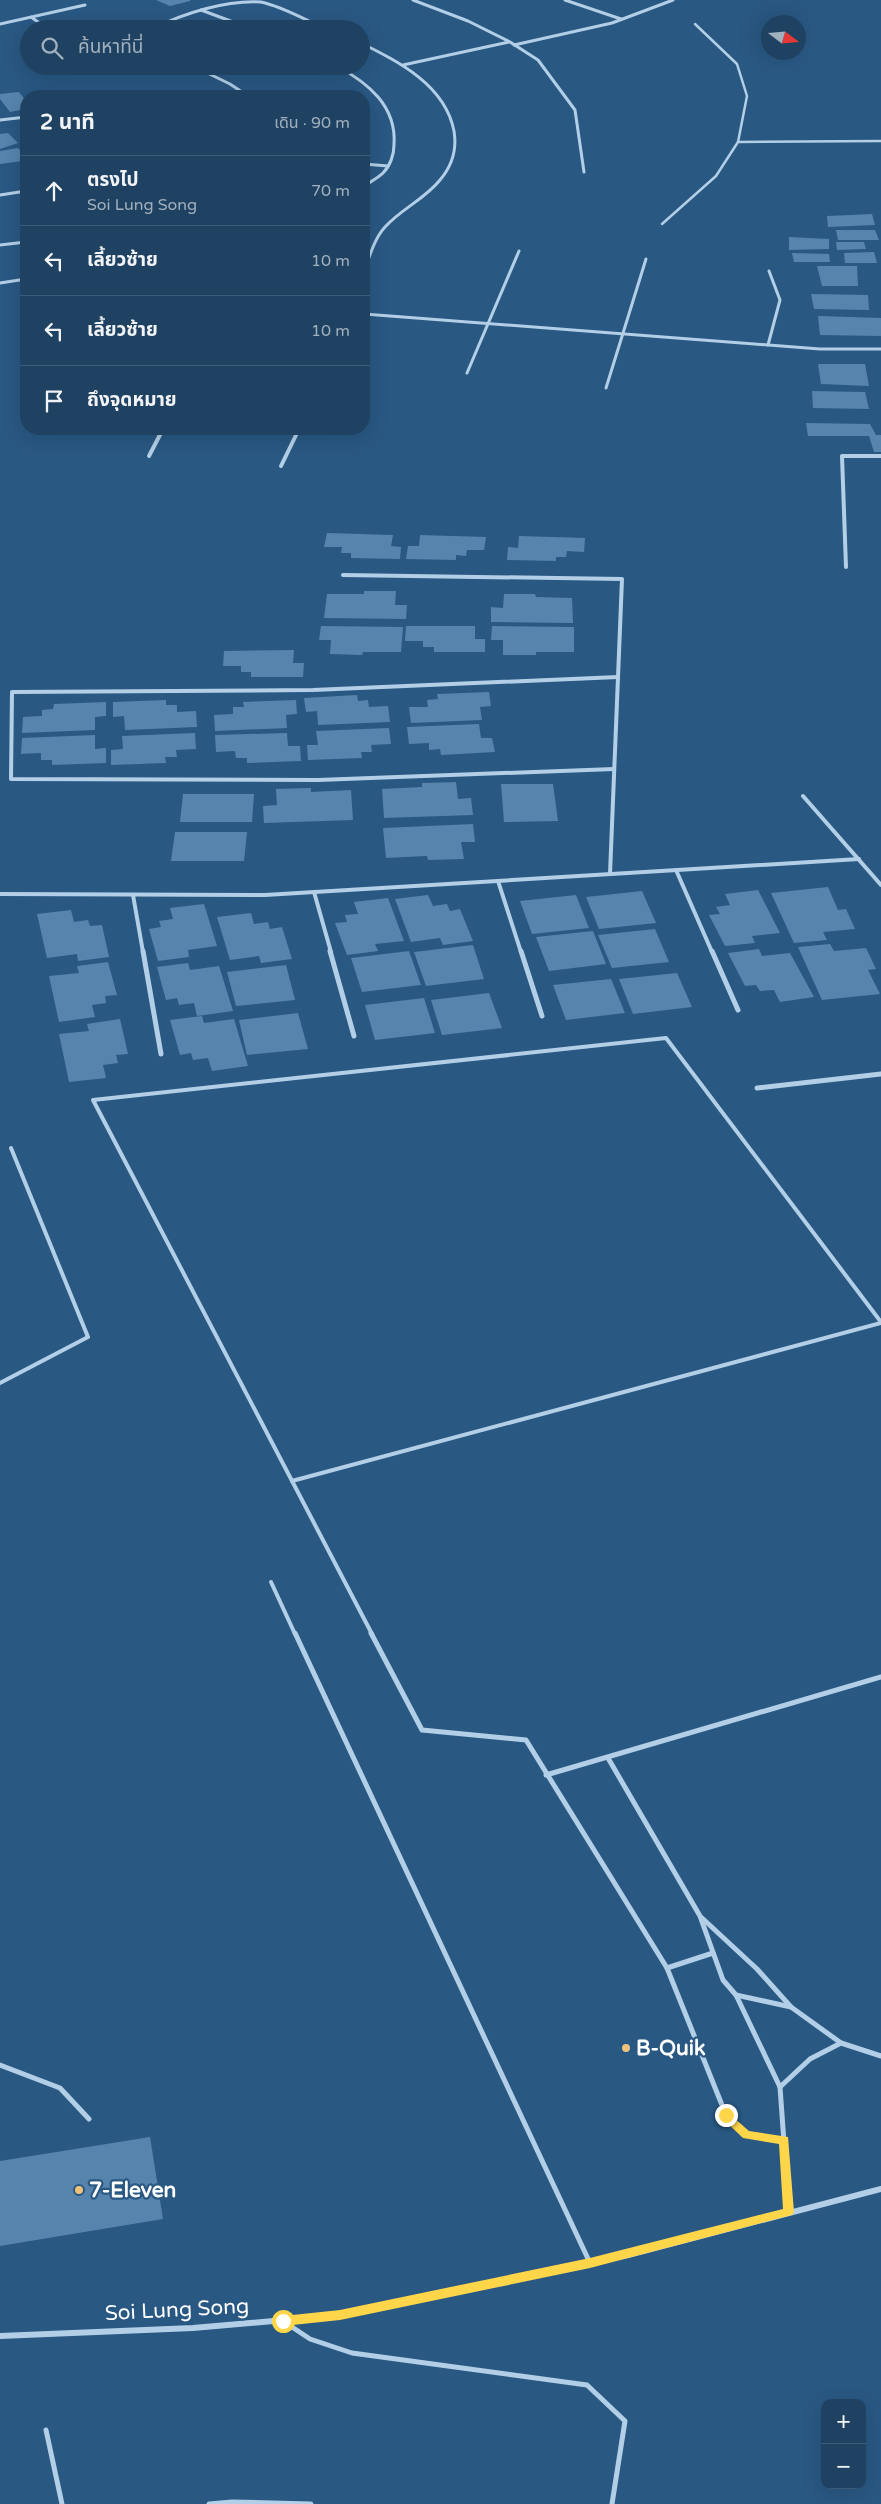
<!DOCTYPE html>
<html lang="th">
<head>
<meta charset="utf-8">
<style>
	body { margin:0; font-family:"Varela Round","Noto Sans Thai",sans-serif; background:#274968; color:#f1f3f6 }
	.controls { position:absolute; right:15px; bottom:15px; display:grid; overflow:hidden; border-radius:10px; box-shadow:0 5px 20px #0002 }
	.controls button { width:45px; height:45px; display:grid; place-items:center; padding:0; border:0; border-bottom:1px solid #3c5b77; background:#1f4262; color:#f1f3f6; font:25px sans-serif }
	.compass { position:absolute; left:761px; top:15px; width:45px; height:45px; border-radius:50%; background:#1f4262; box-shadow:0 5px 20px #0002; rotate:106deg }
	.stop { position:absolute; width:15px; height:15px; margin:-11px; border:4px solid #ffd54a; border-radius:50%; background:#fff }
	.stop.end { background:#ffd54a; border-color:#fff; box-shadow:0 1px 5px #0008 }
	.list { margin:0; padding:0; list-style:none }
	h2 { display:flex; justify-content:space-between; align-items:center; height:65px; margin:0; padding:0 20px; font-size:21px }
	h2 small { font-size:16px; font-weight:400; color:#a1b0be }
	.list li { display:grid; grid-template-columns:32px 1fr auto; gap:15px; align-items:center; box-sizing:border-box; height:70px; padding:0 20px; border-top:1px solid #3c5b77 }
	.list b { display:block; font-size:19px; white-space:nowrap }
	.list p { margin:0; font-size:16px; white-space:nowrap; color:#a1b0be }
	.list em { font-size:16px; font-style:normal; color:#a1b0be }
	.icon { flex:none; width:28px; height:28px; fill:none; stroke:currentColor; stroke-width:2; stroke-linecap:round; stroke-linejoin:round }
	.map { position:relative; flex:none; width:881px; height:2504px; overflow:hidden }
	.search { position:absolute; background:#1f4262; box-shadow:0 5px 20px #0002; left:20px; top:20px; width:350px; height:55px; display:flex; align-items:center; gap:12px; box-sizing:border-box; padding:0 18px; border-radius:28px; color:#a1b0be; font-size:19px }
	.panel { position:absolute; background:#1f4262; box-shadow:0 5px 20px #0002; left:20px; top:90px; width:350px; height:345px; border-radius:20px }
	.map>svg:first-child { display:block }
</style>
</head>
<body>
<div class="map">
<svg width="881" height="2504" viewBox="0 0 881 2504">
	<rect width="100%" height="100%" fill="#295883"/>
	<!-- building -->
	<g fill="#5684ac">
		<path d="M156 0H190V1L170 6Z"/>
		<path d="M19 92 26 101V109L10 112 0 99V94Z"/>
		<path d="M8 133 18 143 0 149V134Z"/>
		<path d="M18 148 26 156 22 161 0 164V151Z"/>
		<path d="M872 214 875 225 828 227 827 216Z"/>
		<path d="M836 230H875L879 240H838Z"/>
		<path d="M789 237 829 239V249L789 250Z"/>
		<path d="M836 242H864L866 249 837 250Z"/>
		<path d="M874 252 877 263H845L844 253Z"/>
		<path d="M792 253 829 254 830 262H794Z"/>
		<path d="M817 266H857L858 286H822Z"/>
		<path d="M811 294 868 295 869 310 814 309Z"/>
		<path d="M818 316 881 318V336L820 335Z"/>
		<path d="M818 364H865L869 386 821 384Z"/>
		<path d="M812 391 865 392 869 409 813 408Z"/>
		<path d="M806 423 870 424 876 435H881V452H874L869 436H808Z"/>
		<path d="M327 533 393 535 391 546 401 547 400 559 351 558V553H341L342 547H324Z"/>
		<path d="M420 535 486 537 484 550H467L466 556 456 555V560L406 559 408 546H419Z"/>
		<path d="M519 536 585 538 584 552 567 551 566 557H556V561L507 560 508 547 518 548Z"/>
		<path d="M364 591H396L395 605H407L406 619 324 618 327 594H364Z"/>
		<path d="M504 594H535L536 597 572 598 573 623 491 622V607L503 608Z"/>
		<path d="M321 626 403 627 401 652H363L362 655 330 654 331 640H319Z"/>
		<path d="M406 626H475V639H485V652H434V647H423V641H405Z"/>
		<path d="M492 626 574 627V652H536V655H503V640H491Z"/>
		<path d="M294 650 293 663H304L303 677H251V672H241V666H223L224 651Z"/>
		<path d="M489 692 491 706 480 707 482 720 411 723 409 707H428L427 700 438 699 437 694Z"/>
		<path d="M357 695 358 701 368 700 369 707 388 706 390 722 318 725 317 711 306 712 304 698Z"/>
		<path d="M166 700V705H177V712L196 711 197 727 125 730 124 716 113 717V702Z"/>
		<path d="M296 700 297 714 286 715 287 728 215 731 214 715 233 714V707H244L243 702Z"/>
		<path d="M106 702V716L95 717V730L22 733 23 717 42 716V710L53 709 54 704Z"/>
		<path d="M479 724 481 738H492L495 752 441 755 440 749 429 750V743L409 744 407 727Z"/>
		<path d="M389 728 391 744 371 745 372 752H361L362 758 308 760 307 745H318L316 731Z"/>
		<path d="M195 733 196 749 176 750 177 757H165L166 763 111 765V750L123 749 122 736Z"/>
		<path d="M287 733 288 746H300L301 761 247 763V758H236L235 751 216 752 215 735Z"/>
		<path d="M95 735V749L106 748V763L52 765V760H41V753L21 754 22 738Z"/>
		<path d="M456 782 458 799 471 798 473 815 384 818 382 789 422 787V783Z"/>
		<path d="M501 784H553L558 821 504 822Z"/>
		<path d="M311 788V792L351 790 353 820 264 823 263 806 277 805 276 789Z"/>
		<path d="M183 794H254L252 822H180Z"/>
		<path d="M473 824 475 842H461L464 859 428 860 427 856 386 858 383 828Z"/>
		<path d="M175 832H247L244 861H171Z"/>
		<path d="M828 887 838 910 846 909 855 929 823 932 827 940 794 943 771 893Z"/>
		<path d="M758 890 780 933 752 936 755 943 725 946 709 915 720 914 716 907 730 905 725 894Z"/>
		<path d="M642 891 656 923 599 929 586 897Z"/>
		<path d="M428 895 433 906 447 904 450 911 460 909 473 941 443 945 440 938 411 942 395 899Z"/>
		<path d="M576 895 589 928 532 934 520 901Z"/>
		<path d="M388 898 404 941 375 944 378 951 347 955 335 923 347 922 345 915 358 914 354 902Z"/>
		<path d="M204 904 217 946 188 950 189 957 158 961 149 929 161 927 159 921 173 919 170 908Z"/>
		<path d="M71 910 74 922 88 920 90 926 102 925 109 957 78 961 77 954 47 958 37 914Z"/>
		<path d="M251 913 254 924 268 922 270 929 282 927 292 959 261 963 259 956 230 960 217 917Z"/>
		<path d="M655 929 669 962 612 968 598 935Z"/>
		<path d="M593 931 606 964 549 971 536 937Z"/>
		<path d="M830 944 834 951 866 948 876 969 868 970 880 994 822 1000 798 947Z"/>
		<path d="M473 945 484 979 426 986 414 952Z"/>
		<path d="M759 949 762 956 790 953 814 997 780 1002 774 990 760 991 756 985 745 986 728 953Z"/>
		<path d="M409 951 421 985 362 992 351 958Z"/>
		<path d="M108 962 117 995 105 996 106 1003 92 1005 95 1017 59 1022 49 976 79 973 77 966Z"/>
		<path d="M188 963 190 970 219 966 233 1011 197 1016 194 1003 179 1005 177 998 166 1000 157 967Z"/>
		<path d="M286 965 295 1000 236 1006 227 972Z"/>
		<path d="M677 973 692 1007 633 1014 619 979Z"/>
		<path d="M611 979 625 1013 566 1020 553 985Z"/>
		<path d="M489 993 502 1028 442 1035 431 1000Z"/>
		<path d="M424 998 435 1033 375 1040 365 1005Z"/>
		<path d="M298 1013 308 1049 247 1055 239 1020Z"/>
		<path d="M202 1016 204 1023 234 1019 248 1066 212 1071 208 1058 193 1060 191 1053 180 1055 170 1020Z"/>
		<path d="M120 1019 128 1054 116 1055 118 1063 103 1065 106 1078 69 1082 59 1034 89 1031 87 1024Z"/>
		<path d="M150 2137 163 2219 0 2246V2161Z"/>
	</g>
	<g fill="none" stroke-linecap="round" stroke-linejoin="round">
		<!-- service-far2 -->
		<g stroke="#b3cfe7" stroke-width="2.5">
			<path d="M695 24 737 64 747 96 738 142 881 141"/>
			<path d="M662 224 716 176 738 142"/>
		</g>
		<!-- service-far1 -->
		<g stroke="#b3cfe7" stroke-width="4">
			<path d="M0 1383 88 1337 11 1148"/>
			<path d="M292 1481 881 1323"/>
			<path d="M271 1582 295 1634"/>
			<path d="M372 1634 93 1100 666 1038 881 1322"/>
		</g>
		<!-- service -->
		<g stroke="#b3cfe7" stroke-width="5">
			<path d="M295 1633 590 2263"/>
			<path d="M371 1633 422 1730 526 1740 667 1968"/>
			<path d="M608 1758 700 1916 723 1980 736 1995 780 2087 789 2212"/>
			<path d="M546 1775 881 1677"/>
			<path d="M702 1918 757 1969 791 2007 841 2043 881 2056"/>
			<path d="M713 1953 667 1968 726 2115 747 2135 784 2140"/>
			<path d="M736 1995 791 2007"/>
			<path d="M0 2065 60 2088 89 2119"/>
			<path d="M780 2087 810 2059 841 2043"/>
			<path d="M283 2321 310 2339 352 2353 587 2385 625 2421 612 2504"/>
			<path d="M46 2430 62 2504"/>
			<path d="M209 2504 232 2502 311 2504"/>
		</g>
		<!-- minor-far3 -->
		<g stroke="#b3cfe7" stroke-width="3">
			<path d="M413 0 468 21 510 42 538 60 575 110 584 172"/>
			<path d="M565 0 621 19"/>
			<path d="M201 10 252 29"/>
			<path d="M31 17 41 24 42 29"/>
			<path d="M0 24 85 5"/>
			<path d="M153 29C183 13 227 0 261 2 284 7 305 20 326 29"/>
			<path d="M361 43C399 62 445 85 454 131 457 149 452 166 440 180 425 199 401 209 385 227 374 239 370 256 364 271"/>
			<path d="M514 45 612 23 673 0"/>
			<path d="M403 65 509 42"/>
			<path d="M193 66 230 84 248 96"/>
			<path d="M337 66C368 83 397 106 394 145 394 155 390 166 383 173 378 178 370 182 364 186"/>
			<path d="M0 120 26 117"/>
			<path d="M364 164 388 166"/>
			<path d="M0 195 26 191"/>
			<path d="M0 245 26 242"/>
			<path d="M0 283 26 279"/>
			<path d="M364 314 820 349H881"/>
			<path d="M768 345 780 300 769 271"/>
			<path d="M467 373 519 251"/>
			<path d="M606 388 646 259"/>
		</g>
		<!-- minor-far2 -->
		<g stroke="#b3cfe7" stroke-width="4">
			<path d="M149 456 163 429"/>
			<path d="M281 466 299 429"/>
			<path d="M846 567 842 456H881"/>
			<path d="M343 575 622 579 610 874"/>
			<path d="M614 769 318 780 11 779 12 692 313 690 618 677"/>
			<path d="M803 796 881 885"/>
			<path d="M676 870 712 952"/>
			<path d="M498 881 521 952"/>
			<path d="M314 892 331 952"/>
			<path d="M0 894 265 895 859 859"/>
			<path d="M133 895 143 952"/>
		</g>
		<!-- minor-far1 -->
		<g stroke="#b3cfe7" stroke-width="5">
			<path d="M143 951 161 1054"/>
			<path d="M330 951 354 1036"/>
			<path d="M521 951 542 1016"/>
			<path d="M712 951 738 1010"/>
			<path d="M757 1088 881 1074"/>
		</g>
		<!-- minor -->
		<path stroke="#b3cfe7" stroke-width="6" d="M0 2336 193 2328 341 2315 628 2255 881 2189"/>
	</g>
	<!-- route -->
	<path fill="#ffd54a" d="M726 2111 749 2131 788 2137 794 2212 792 2215 590 2268 340 2320 283 2326 277 2321 283 2316 340 2310 590 2258 783 2209 779 2144 743 2138 722 2118 720 2115Z"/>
	<!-- markers -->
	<g fill="#edc27a" stroke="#295883" stroke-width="2">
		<circle cx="626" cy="2048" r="5"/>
		<circle cx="79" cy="2190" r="5"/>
	</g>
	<g text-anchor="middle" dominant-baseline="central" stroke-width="4.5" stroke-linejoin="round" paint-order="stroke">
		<!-- near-poi labels -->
		<g font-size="21" font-weight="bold" fill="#fff" stroke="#295883" text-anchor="start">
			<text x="636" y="2048">B-Quik</text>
			<text x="89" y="2190">7-Eleven</text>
		</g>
		<!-- near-street labels -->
		<g font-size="21" fill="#fff" stroke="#295883">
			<text transform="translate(177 2310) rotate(-3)">Soi Lung Song</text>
		</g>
	</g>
</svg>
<div class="controls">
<button>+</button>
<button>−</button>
</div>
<svg class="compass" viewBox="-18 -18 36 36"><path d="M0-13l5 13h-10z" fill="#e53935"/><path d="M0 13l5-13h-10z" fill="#a1b0be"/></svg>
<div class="stop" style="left:283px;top:2321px"></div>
<div class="stop end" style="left:726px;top:2115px"></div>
<div class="search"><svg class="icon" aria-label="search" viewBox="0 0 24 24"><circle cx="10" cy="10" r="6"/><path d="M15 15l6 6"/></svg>ค้นหาที่นี่</div>
<section class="panel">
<h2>2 นาที<small>เดิน · 90 m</small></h2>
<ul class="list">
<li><svg class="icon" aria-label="ahead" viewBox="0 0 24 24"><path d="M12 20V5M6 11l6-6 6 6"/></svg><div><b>ตรงไป</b><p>Soi Lung Song</p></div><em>70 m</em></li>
<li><svg class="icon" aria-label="left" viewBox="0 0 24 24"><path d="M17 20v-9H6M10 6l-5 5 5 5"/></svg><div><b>เลี้ยวซ้าย</b></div><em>10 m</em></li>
<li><svg class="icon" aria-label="left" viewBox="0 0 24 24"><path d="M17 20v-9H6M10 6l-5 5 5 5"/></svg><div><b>เลี้ยวซ้าย</b></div><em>10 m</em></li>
<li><svg class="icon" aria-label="arrive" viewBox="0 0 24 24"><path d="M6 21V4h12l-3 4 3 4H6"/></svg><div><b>ถึงจุดหมาย</b></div></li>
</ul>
</section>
</div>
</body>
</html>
